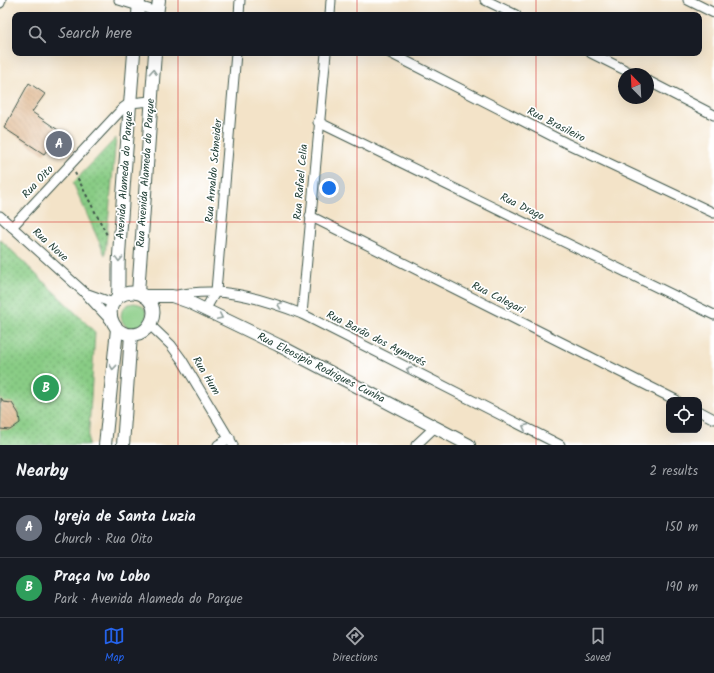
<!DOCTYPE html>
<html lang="en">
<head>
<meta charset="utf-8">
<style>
	body { margin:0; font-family:Kalam,sans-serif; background:#242831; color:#f1f3f6 }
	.controls { position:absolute; right:12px; bottom:12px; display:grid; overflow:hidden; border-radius:8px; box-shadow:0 4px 16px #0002 }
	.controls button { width:36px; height:36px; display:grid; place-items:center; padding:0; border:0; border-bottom:1px solid #363941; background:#171b24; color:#f1f3f6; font:20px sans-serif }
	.compass { position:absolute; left:618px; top:68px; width:36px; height:36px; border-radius:50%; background:#171b24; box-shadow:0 4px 16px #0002; rotate:336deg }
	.you { position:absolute; left:329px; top:188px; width:14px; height:14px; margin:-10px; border:3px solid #fff; border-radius:50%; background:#1a73e8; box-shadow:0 0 0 6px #1a73e833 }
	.badge { display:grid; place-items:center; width:26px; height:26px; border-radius:50%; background:#2563eb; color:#fff; font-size:13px; font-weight:700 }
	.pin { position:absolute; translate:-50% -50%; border:2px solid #fff; box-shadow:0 1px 4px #0006 }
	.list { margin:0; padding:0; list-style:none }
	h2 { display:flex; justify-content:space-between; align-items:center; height:52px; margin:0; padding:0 16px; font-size:17px }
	h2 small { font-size:13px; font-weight:400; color:#9ea1a6 }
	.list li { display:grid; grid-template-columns:26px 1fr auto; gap:12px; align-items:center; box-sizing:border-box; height:60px; padding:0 16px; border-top:1px solid #363941 }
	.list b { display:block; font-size:15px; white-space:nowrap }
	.list p { margin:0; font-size:13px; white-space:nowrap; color:#9ea1a6 }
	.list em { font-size:13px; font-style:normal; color:#9ea1a6 }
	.icon { flex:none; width:22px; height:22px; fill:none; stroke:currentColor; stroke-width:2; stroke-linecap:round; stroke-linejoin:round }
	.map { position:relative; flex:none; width:714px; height:445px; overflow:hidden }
	.search { position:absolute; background:#171b24; box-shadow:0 4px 16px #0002; left:12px; right:12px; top:12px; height:44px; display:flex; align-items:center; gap:10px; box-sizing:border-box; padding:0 14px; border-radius:8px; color:#9ea1a6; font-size:15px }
	.sheet { height:172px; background:#171b24 }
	nav { display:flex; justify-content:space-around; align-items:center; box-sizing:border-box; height:56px; border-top:1px solid #363941; background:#171b24; font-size:11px; color:#9ea1a6 }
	nav a { display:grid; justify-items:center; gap:2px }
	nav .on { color:#2563eb }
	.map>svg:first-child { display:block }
</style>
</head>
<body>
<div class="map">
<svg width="714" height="445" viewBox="0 0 714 445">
	<defs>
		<pattern id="park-dots" width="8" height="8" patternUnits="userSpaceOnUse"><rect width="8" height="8" fill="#89cc85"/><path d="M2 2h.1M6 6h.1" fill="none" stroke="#6fa76e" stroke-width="1.8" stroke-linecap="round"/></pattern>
		<pattern id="building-back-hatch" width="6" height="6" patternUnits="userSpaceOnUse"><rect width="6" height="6" fill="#e1bc96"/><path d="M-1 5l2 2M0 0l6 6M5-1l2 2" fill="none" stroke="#c1a282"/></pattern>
	</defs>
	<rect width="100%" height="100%" fill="#fff"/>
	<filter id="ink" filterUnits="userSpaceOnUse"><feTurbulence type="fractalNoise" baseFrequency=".025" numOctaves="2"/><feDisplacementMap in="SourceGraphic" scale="8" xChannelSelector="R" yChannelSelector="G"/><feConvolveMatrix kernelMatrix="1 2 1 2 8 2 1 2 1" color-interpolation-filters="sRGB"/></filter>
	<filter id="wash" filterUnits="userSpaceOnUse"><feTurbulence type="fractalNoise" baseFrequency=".012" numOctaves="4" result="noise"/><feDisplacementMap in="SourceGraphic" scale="16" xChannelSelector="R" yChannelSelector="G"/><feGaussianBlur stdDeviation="0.9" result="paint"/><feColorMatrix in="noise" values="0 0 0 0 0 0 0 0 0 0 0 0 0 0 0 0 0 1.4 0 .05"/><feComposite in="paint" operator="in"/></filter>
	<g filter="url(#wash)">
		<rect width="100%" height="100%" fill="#f3e3c8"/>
		<!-- green -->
		<circle fill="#89cc85" stroke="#54845c" cx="134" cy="316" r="13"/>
		<!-- park -->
		<g fill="url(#park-dots)" stroke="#54845c">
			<path d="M116 138 105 255 73 183Z"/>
			<path d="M0 239 95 332 88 445H0Z"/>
		</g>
		<g id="blocks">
			<!-- building -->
			<g fill="url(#building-back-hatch)">
				<path d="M29 83 45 94 32 112 61 132 44 154 4 128Z"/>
				<path d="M1 398 3 402 12 403 19 414 20 423 10 430 0 429Z"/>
			</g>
		</g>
	</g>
	<g filter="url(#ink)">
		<use href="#blocks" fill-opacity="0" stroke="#3f564a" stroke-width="1"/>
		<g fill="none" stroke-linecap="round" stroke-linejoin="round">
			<defs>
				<g id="minor">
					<path d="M119 0 158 12"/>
					<path d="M485 0 516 15"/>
					<path d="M688 0 714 13"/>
					<path d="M0 3 1 0"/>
					<path d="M239 15 240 0"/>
					<path d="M330 15 331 0"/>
					<path d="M390 53 566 143 714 213"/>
					<path d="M591 53 633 74"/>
					<path d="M648 81 714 115"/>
					<path d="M318 122 714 315"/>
					<path d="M0 216 84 292 112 322"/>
					<path d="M310 216 676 400"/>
					<path d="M12 227 123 108 130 103 151 101"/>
					<path d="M85 293 113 303"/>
					<path d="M172 296C220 286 256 296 302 314L560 445"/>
					<path d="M205 310 216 291 236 53"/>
					<path d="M302 314 326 53"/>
					<path d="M150 325 171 345 182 360 233 445"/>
					<path d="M699 411 714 419"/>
					<path d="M218 445 230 438"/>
					<path d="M416 445 434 428"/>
				</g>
				<g id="tertiary">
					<path d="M138 15 139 0"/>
					<path d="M157 15 159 0"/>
					<path d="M138 293 155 53"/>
					<path d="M144 296H172L189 302 278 345 469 445"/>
					<path d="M118 297C142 282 166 308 146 329 141 334 134 335 127 334 114 331 108 317 112 305 114 301 118 299 118 295 119 282 118 269 119 256 123 188 129 120 134 53"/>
					<path d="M105 445 117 329"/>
					<path d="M123 445 131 335"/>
				</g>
			</defs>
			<!-- minor casing -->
			<use href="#minor" stroke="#3f564a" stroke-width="11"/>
			<!-- tertiary casing -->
			<use href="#tertiary" stroke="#3f564a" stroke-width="14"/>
			<!-- path -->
			<path stroke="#3f564a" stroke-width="2" stroke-dasharray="3 3" stroke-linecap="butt" d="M75 173 108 237"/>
			<!-- minor -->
			<use href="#minor" stroke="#fff" stroke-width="9"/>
			<!-- tertiary -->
			<use href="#tertiary" stroke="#fff" stroke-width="12"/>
		</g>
		<!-- one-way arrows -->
		<defs><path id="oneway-chevron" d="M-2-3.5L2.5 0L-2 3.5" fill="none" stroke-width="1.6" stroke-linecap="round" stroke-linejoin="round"/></defs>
		<g stroke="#8f9e9a">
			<use href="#oneway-chevron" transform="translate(153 72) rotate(-86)"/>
			<use href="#oneway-chevron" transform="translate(119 259) rotate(92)"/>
			<use href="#oneway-chevron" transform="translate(280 305) rotate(-159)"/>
			<use href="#oneway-chevron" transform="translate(220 317) rotate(25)"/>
			<use href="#oneway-chevron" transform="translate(113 367) rotate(96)"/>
			<use href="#oneway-chevron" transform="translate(409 370) rotate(-154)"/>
			<use href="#oneway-chevron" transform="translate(525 427) rotate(-153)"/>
		</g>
	</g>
	<!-- grid -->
	<path fill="none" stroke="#d62828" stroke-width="1" stroke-opacity="0.55" d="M178 0V15M357 0V15M536 0V15M178 53V445M357 53V445M536 53V445M0 222H714"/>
	<g text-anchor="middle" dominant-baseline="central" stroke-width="3.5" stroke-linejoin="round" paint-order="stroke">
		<!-- street labels -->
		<g font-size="11" fill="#1f3d34" stroke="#fff">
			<text transform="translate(556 125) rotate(27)">Rua Brasileiro</text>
			<text transform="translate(214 171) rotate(-85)">Rua Arnaldo Schneider</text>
			<text transform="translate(146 173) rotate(-86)">Rua Avenida Alameda do Parque</text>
			<text transform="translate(125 175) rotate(-86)">Avenida Alameda do Parque</text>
			<text transform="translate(38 182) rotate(-47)">Rua Oito</text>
			<text transform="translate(301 182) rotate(-85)">Rua Rafael Celia</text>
			<text transform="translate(522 207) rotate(26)">Rua Drago</text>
			<text transform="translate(50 245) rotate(42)">Rua Nove</text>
			<text transform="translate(498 298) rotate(27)">Rua Calegari</text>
			<text transform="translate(376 339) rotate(27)">Rua Barão dos Aymorés</text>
			<text transform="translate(321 368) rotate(27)">Rua Eleosipio Rodrigues Cunha</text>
			<text transform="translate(206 376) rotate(59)">Rua Hum</text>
		</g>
	</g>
</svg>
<div class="controls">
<button><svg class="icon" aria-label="locate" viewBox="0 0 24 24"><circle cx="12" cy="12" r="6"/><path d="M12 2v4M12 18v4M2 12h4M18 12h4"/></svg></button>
</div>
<svg class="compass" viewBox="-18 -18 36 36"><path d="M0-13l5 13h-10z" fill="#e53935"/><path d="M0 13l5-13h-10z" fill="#9ea1a6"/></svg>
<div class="you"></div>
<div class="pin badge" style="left:59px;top:144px;background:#6b7280">A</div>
<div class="pin badge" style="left:46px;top:388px;background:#2e9e5b">B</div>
<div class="search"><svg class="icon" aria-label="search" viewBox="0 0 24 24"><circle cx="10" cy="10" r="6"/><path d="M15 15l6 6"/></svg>Search here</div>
</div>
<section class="sheet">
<h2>Nearby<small>2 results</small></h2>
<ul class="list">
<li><span class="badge" style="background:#6b7280">A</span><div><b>Igreja de Santa Luzia</b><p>Church · Rua Oito</p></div><em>150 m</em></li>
<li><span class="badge" style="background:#2e9e5b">B</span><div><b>Praça Ivo Lobo</b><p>Park · Avenida Alameda do Parque</p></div><em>190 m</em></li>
</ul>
</section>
<nav>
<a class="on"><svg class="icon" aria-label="map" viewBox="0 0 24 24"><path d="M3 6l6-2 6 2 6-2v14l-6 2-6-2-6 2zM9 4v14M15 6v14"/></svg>Map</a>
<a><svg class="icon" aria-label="directions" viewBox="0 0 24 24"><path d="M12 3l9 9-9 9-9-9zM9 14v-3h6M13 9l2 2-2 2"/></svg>Directions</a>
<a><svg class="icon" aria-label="saved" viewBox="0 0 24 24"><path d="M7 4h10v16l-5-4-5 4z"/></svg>Saved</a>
</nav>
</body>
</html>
